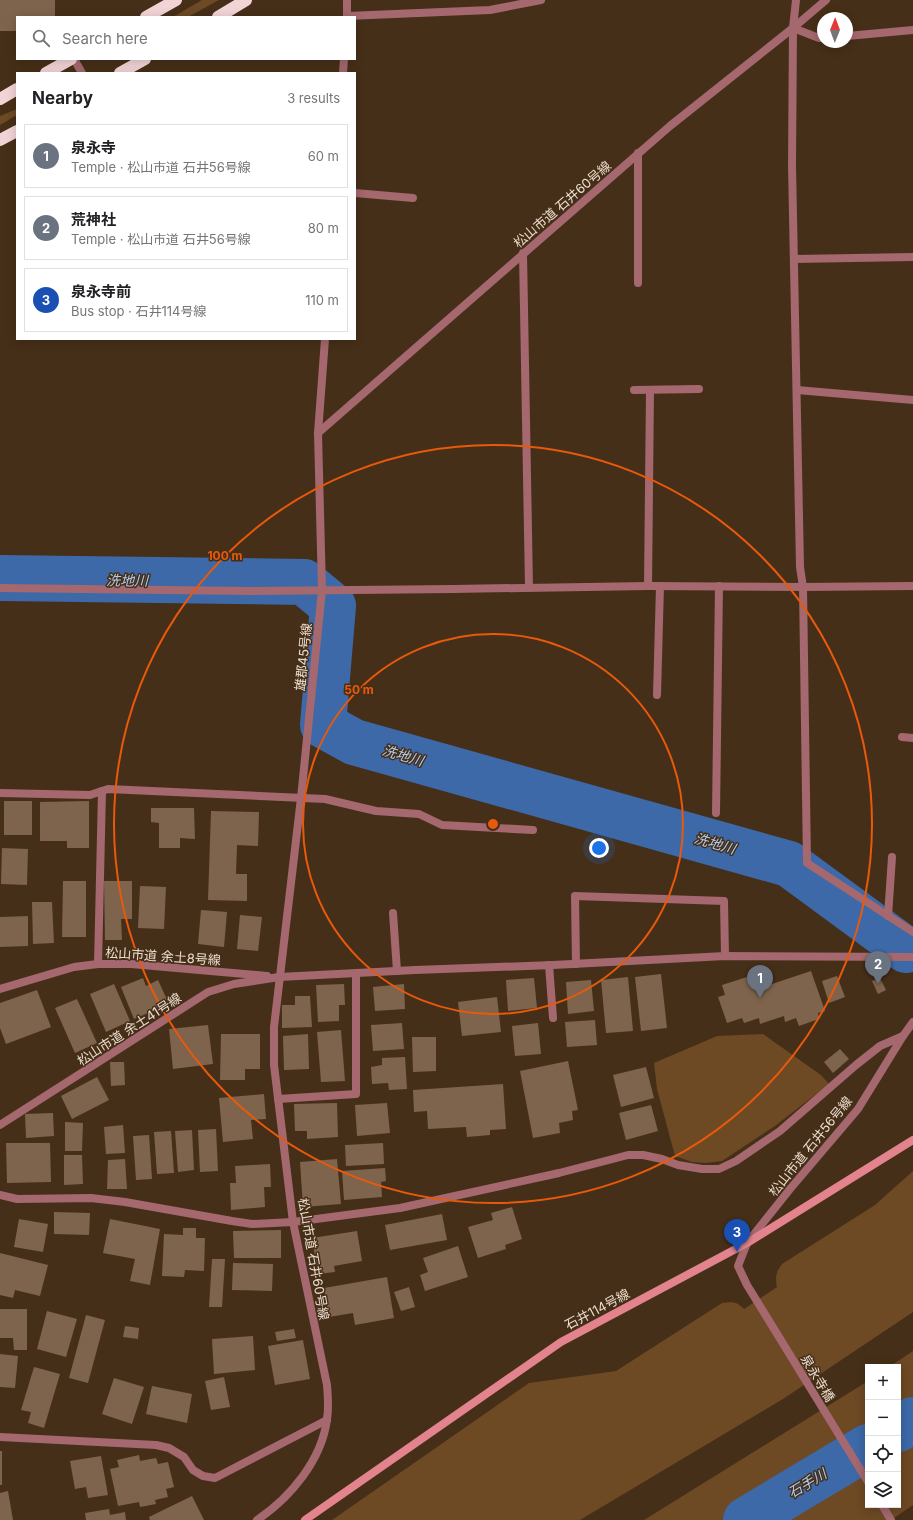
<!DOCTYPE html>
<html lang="en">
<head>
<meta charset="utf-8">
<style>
	body { margin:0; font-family:Inter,"Noto Sans JP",sans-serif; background:#f2f2f2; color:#202124 }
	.controls { position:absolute; right:12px; bottom:12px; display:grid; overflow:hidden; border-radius:0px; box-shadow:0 2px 10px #0003 }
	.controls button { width:36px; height:36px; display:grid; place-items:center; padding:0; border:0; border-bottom:1px solid #e0e0e0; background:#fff; color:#202124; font:20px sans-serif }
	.compass { position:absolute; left:817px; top:12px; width:36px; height:36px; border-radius:50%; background:#fff; box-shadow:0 2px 10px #0003; rotate:1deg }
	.you { position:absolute; left:599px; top:848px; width:14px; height:14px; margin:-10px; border:3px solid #fff; border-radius:50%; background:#1a73e8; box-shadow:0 0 0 6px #1a73e833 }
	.badge { display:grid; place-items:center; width:26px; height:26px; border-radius:50%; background:#7f5953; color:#fff; font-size:13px; font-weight:700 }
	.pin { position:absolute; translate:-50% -33px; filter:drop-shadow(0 1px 2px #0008) }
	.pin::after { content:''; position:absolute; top:21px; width:14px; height:12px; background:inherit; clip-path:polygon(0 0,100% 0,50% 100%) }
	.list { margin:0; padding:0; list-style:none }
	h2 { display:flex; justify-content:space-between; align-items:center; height:52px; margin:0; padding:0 16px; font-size:17px }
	h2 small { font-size:13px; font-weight:400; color:#757577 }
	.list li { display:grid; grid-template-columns:26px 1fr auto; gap:12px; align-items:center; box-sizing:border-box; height:64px; margin:0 8px 8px; padding:0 8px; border:1px solid #e0e0e0; border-radius:0px }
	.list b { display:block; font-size:15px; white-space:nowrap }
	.list p { margin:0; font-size:13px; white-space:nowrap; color:#757577 }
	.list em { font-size:13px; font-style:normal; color:#757577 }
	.icon { flex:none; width:22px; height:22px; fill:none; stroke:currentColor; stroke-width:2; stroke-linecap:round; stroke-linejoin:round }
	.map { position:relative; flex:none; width:913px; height:1520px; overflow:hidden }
	.search { position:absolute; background:#fff; box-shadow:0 2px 10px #0003; left:16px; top:16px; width:340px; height:44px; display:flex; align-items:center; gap:10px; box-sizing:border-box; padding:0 14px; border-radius:0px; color:#757577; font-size:15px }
	.panel { position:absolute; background:#fff; box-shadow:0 2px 10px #0003; left:16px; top:72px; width:340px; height:268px; border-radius:0px }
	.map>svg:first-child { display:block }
</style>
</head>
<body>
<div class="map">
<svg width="913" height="1520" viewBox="0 0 913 1520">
	<rect width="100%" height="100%" fill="#462f18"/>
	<!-- green -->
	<g fill="#6d4924">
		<path d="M202 0H219L188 17H173Z"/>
		<path d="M17 109V115L0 125V116Z"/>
		<path d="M763 1034 821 1075 829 1084 775 1126 722 1161 706 1163 692 1162 675 1156 657 1089 654 1063 717 1036Z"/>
		<path d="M913 1171V1312L783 1399 580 1520H332L529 1383 616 1371 722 1303C732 1302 736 1301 744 1309L777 1287C775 1277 776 1272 782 1264L875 1205Z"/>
		<path d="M913 1351V1505L891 1520H644L868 1381V1505H898V1367H889Z"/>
	</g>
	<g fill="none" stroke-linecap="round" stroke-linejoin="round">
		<!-- river -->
		<g stroke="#3d69a8" stroke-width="46">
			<path d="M0 578 304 582 333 606 323 725 354 742 789 864 906 950"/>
			<path d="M898 1429 913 1420"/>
			<path d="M746 1520 868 1447"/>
		</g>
	</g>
	<!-- building -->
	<g fill="#7e644c">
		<path d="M0 0H55V17H17V31H0Z"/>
		<rect x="4" y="801" width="28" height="34"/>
		<path d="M89 801V848H67V841H40V802Z"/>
		<path d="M151 808H194L195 839 180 838V848H159V823L151 822Z"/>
		<path d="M211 811 259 812 258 846 237 845 236 874H247V901L208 900Z"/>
		<path d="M2 848 28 849 27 885 1 884Z"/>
		<path d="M63 881H86V937H62Z"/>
		<path d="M104 881H132V919H121L122 940H105Z"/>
		<path d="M140 886 166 887 164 929 138 928Z"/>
		<path d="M32 902H52L54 943 33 944Z"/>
		<path d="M201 910 227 912 224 947 198 944Z"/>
		<path d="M240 915 262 917 258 951 237 949Z"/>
		<path d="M28 916V946L0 947V917Z"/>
		<path d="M811 971 825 1011 818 1013 819 1019 799 1026 796 1018 785 1022 784 1016 760 1024 759 1018 744 1023 742 1018 727 1023 718 997 725 995 722 985 750 976 753 983 769 978 772 984Z"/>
		<path d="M661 974 667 1028 641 1031 635 977Z"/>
		<path d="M837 976 845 997 829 1003 822 981Z"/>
		<path d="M628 977 633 1031 606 1033 601 980Z"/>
		<path d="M143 978 146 986 158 980 169 1004 134 1019 121 987Z"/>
		<path d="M534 978 537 1008 508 1011 506 980Z"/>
		<path d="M880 978 886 990 878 994 872 981Z"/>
		<path d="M591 980 594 1011 568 1014 566 982Z"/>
		<path d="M114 984 130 1021 106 1032 90 994Z"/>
		<path d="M344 984 345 1005H339V1021L318 1022 316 985Z"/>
		<path d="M404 984 405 1009 375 1011 373 987Z"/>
		<path d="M37 990 51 1027 6 1044 0 1028V1003Z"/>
		<path d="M295 996H310L312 1027 282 1028V1005H295Z"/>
		<path d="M497 997 501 1032 462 1036 458 1002Z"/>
		<path d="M77 999 97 1043 75 1053 55 1008Z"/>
		<path d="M595 1020 597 1045 567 1047 565 1022Z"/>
		<path d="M402 1023 404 1049 373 1051 371 1025Z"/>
		<path d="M538 1023 541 1054 515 1056 512 1026Z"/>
		<path d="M208 1025 213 1064 173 1069 169 1029Z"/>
		<path d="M341 1030 345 1081 321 1082 317 1032Z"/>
		<path d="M221 1034H260V1069H245V1080H220Z"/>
		<path d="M308 1034 309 1069 284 1070 283 1036Z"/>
		<path d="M412 1037H436V1071L413 1072Z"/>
		<path d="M840 1049 849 1059 833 1073 824 1062Z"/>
		<path d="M405 1057 407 1089 389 1090 388 1083 372 1084 371 1067 382 1065V1058Z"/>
		<path d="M568 1061 578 1110 572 1111 573 1120 559 1123 560 1133 533 1138 520 1071Z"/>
		<path d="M110 1062H124L125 1085 111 1086Z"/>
		<path d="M646 1067 654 1098 621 1107 613 1075Z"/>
		<path d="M97 1077 109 1100 72 1119 61 1096Z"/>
		<path d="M503 1084 506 1129 490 1130V1135L467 1137 466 1127 428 1129 427 1111 414 1112 413 1090Z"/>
		<path d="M264 1094 266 1119 251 1120 253 1139 223 1142 219 1098Z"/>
		<path d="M337 1103 338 1137 307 1139V1131H295L294 1104Z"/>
		<path d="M387 1103 390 1133 357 1136 355 1105Z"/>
		<path d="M651 1105 658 1131 626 1140 619 1113Z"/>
		<path d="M53 1113 54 1136 26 1138 25 1114Z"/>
		<path d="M65 1122 83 1123 82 1151H65Z"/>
		<path d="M123 1125 125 1153 106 1154 104 1127Z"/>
		<path d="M216 1129 218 1171 200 1172 198 1130Z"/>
		<path d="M192 1130 194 1170 178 1172 175 1131Z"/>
		<path d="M171 1131 174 1173 157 1174 154 1132Z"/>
		<path d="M149 1135 152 1179 136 1180 133 1136Z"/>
		<path d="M6 1143H50L51 1182 7 1183Z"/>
		<path d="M383 1143 384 1164 346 1166 345 1145Z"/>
		<path d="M64 1155H82L83 1184 64 1185Z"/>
		<path d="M125 1159 127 1189H107L108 1160Z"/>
		<path d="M337 1159 341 1204 303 1207 300 1162Z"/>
		<path d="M270 1164 271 1187H264L265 1207 231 1210 230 1183H236L235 1166Z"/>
		<path d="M385 1168 386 1181 381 1182 382 1197 344 1200 342 1171Z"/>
		<path d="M512 1207 522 1239 505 1245 506 1249 478 1258 468 1227 493 1220 491 1213Z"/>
		<path d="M54 1212 90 1213 89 1235 54 1234Z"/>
		<path d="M442 1214 447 1240 390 1250 385 1225Z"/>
		<path d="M19 1219 48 1224 43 1252 14 1247Z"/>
		<path d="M110 1219 160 1229 150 1285 130 1281 135 1259 103 1253Z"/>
		<path d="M183 1228H196V1238H205L204 1271 185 1270 184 1277 162 1276 164 1234 183 1235Z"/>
		<path d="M281 1230V1258H234L233 1231Z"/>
		<path d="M357 1231 362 1261 334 1266 335 1272 318 1274 312 1238Z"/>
		<path d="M458 1246 468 1277 425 1291 420 1275 428 1272 423 1258Z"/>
		<path d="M0 1253 48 1265 40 1296 15 1290 13 1298 0 1295Z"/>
		<path d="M212 1259H225L222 1307H209Z"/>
		<path d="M233 1263 273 1264 272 1291 232 1290Z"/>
		<path d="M387 1277 394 1318 355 1325 353 1313 329 1317 324 1288Z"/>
		<path d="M409 1287 415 1307 401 1311 394 1292Z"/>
		<path d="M0 1309H27V1350H14L13 1338H0Z"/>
		<path d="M47 1311 77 1319 66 1357 37 1349Z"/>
		<path d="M86 1315 105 1320 88 1383 69 1378Z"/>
		<path d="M125 1326 139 1328 138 1339 123 1337Z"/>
		<path d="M294 1329 296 1338 277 1341 275 1332Z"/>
		<path d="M253 1336 255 1370 214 1374 212 1339Z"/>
		<path d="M303 1340 310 1379 275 1385 268 1346Z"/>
		<path d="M0 1354 18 1356 15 1388 0 1387Z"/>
		<path d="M34 1367 60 1374 44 1428 28 1423 31 1412 21 1410Z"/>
		<path d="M224 1377 230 1407 211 1410 205 1381Z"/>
		<path d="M114 1378 144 1387 132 1424 102 1414Z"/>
		<path d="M152 1386 192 1394 187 1423 146 1414Z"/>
		<rect x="0" y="1451" width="2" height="34"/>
		<path d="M139 1455 140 1461 156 1458 158 1464 168 1462 174 1487 166 1489 168 1497 155 1500 156 1504 140 1507 139 1502 118 1506 110 1469 119 1467 117 1460Z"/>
		<path d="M101 1456 108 1495 88 1498 86 1487 75 1489 70 1461Z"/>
		<path d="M8 1491 13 1520H0V1493Z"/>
		<path d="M192 1496 204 1520H150L149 1517Z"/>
		<path d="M109 1509 110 1515 125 1512 126 1520H86L85 1513Z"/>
	</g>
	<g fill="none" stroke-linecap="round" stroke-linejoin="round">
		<!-- street -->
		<g stroke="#a4686e" stroke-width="8">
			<path d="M347 0V17"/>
			<path d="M796 0 793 28 792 165 800 567 803 587 807 863 913 932"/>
			<path d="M347 16 490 10 541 0"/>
			<path d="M793 28 819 38H823"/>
			<path d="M847 36 913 30"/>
			<path d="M74 59 82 73"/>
			<path d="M343 73 344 59"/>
			<path d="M355 193 413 198"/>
			<path d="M523 253 529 587"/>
			<path d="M794 259 913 257"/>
			<path d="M638 283V153"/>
			<path d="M634 390 699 389"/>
			<path d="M797 390 913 400"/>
			<path d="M318 433 670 126 793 28 826 0"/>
			<path d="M648 586 650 390"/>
			<path d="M0 588 249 591 453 589 648 586 803 587 913 586"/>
			<path d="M657 695 660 586"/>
			<path d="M902 737 913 738"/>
			<path d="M0 793 90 795 108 789 325 799 376 811 419 814 442 825 533 830"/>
			<path d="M716 813 719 586"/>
			<path d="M393 913 397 971"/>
			<path d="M888 916 892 857"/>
			<path d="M98 964 102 791"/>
			<path d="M576 964 575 896 724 901 725 956"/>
			<path d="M549 965 553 1018"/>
			<path d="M0 989 74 967 98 964H131L267 976"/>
			<path d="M278 1099 356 1094V973"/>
			<path d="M0 1125 208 992 234 984 279 977 415 970 553 965 725 956 913 957"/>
			<path d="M0 1195 17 1199 91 1198 125 1202 232 1221 252 1224 293 1222 400 1208 559 1173 628 1155H643L662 1159 678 1165 702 1169H719L736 1161 780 1131 856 1065 880 1046 903 1036"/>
			<path d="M0 1437 156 1445 169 1448 184 1457 193 1470 203 1476 215 1478 327 1420"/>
			<path d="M868 1482 747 1285 738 1266 747 1243 790 1189 858 1109 903 1036 913 1022"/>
			<path d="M882 1505 891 1520"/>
			<path d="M257 1520C290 1498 322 1460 327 1419 329 1407 328 1396 327 1385L293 1222 274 1065V1027L301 798 322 590 318 433 325 339"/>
		</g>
		<!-- secondary -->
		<path stroke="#e2838d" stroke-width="8" d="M305 1520 561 1342 747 1243 913 1140"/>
		<!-- highway -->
		<g stroke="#f3d4d6" stroke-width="12">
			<path d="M146 17 176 0"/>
			<path d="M218 17 246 0"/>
			<path d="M46 73 71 59"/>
			<path d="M120 73 145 59"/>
			<path d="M0 99 17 89"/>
			<path d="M0 140 17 131"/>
		</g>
	</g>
	<!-- distance rings -->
	<g fill="none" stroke="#e8590c" stroke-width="2">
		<circle cx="493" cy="824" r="190"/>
		<circle cx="493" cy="824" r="379"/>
	</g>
	<g text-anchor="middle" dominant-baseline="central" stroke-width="3" stroke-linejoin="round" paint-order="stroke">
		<!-- street labels -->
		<g font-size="13" fill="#ecddcf" stroke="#462f18">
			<text transform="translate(562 204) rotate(-41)">松山市道 石井60号線</text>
			<text transform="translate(303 657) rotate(-84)">雄郡45号線</text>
			<text transform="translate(163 956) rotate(4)">松山市道 余土8号線</text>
			<text transform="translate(129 1029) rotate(-33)">松山市道 余土41号線</text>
			<text transform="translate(810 1146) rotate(-51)">松山市道 石井56号線</text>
			<text transform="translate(314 1259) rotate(80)">松山市道 石井60号線</text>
			<text transform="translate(597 1309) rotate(-28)">石井114号線</text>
			<text transform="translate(818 1378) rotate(59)">泉永寺橋</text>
		</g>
		<!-- water labels -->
		<g font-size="14" font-style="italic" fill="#b2cbef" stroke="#462f18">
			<text transform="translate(127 580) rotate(1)">洗地川</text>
			<text transform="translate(403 755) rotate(16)">洗地川</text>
			<text transform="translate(715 843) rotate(16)">洗地川</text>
			<text transform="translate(807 1483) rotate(-31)">石手川</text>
		</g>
	</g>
	<circle cx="493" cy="824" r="6" fill="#e8590c" stroke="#462f18" stroke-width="2"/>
	<g font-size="12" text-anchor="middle" font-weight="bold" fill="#e8590c" stroke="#462f18" stroke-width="3" stroke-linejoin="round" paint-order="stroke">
		<text x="225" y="560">100 m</text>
		<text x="359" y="694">50 m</text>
	</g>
</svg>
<div class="controls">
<button>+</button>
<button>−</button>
<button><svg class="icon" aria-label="locate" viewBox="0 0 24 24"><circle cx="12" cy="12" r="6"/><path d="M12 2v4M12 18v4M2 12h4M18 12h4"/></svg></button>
<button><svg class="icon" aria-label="layers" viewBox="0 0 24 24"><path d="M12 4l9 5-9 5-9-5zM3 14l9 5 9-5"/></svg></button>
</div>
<svg class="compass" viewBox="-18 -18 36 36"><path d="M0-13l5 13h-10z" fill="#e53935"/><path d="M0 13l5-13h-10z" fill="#757577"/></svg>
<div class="you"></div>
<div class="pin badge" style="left:760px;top:998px;background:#6b7280">1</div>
<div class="pin badge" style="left:878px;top:984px;background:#6b7280">2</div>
<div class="pin badge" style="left:737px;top:1252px;background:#1a4fb4">3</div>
<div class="search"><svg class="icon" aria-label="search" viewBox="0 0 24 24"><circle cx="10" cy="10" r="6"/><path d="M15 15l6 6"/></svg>Search here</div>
<section class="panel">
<h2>Nearby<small>3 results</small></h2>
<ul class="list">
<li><span class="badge" style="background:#6b7280">1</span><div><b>泉永寺</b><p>Temple · 松山市道 石井56号線</p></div><em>60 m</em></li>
<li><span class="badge" style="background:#6b7280">2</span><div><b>荒神社</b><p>Temple · 松山市道 石井56号線</p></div><em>80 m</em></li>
<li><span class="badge" style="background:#1a4fb4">3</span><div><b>泉永寺前</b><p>Bus stop · 石井114号線</p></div><em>110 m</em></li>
</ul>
</section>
</div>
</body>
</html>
